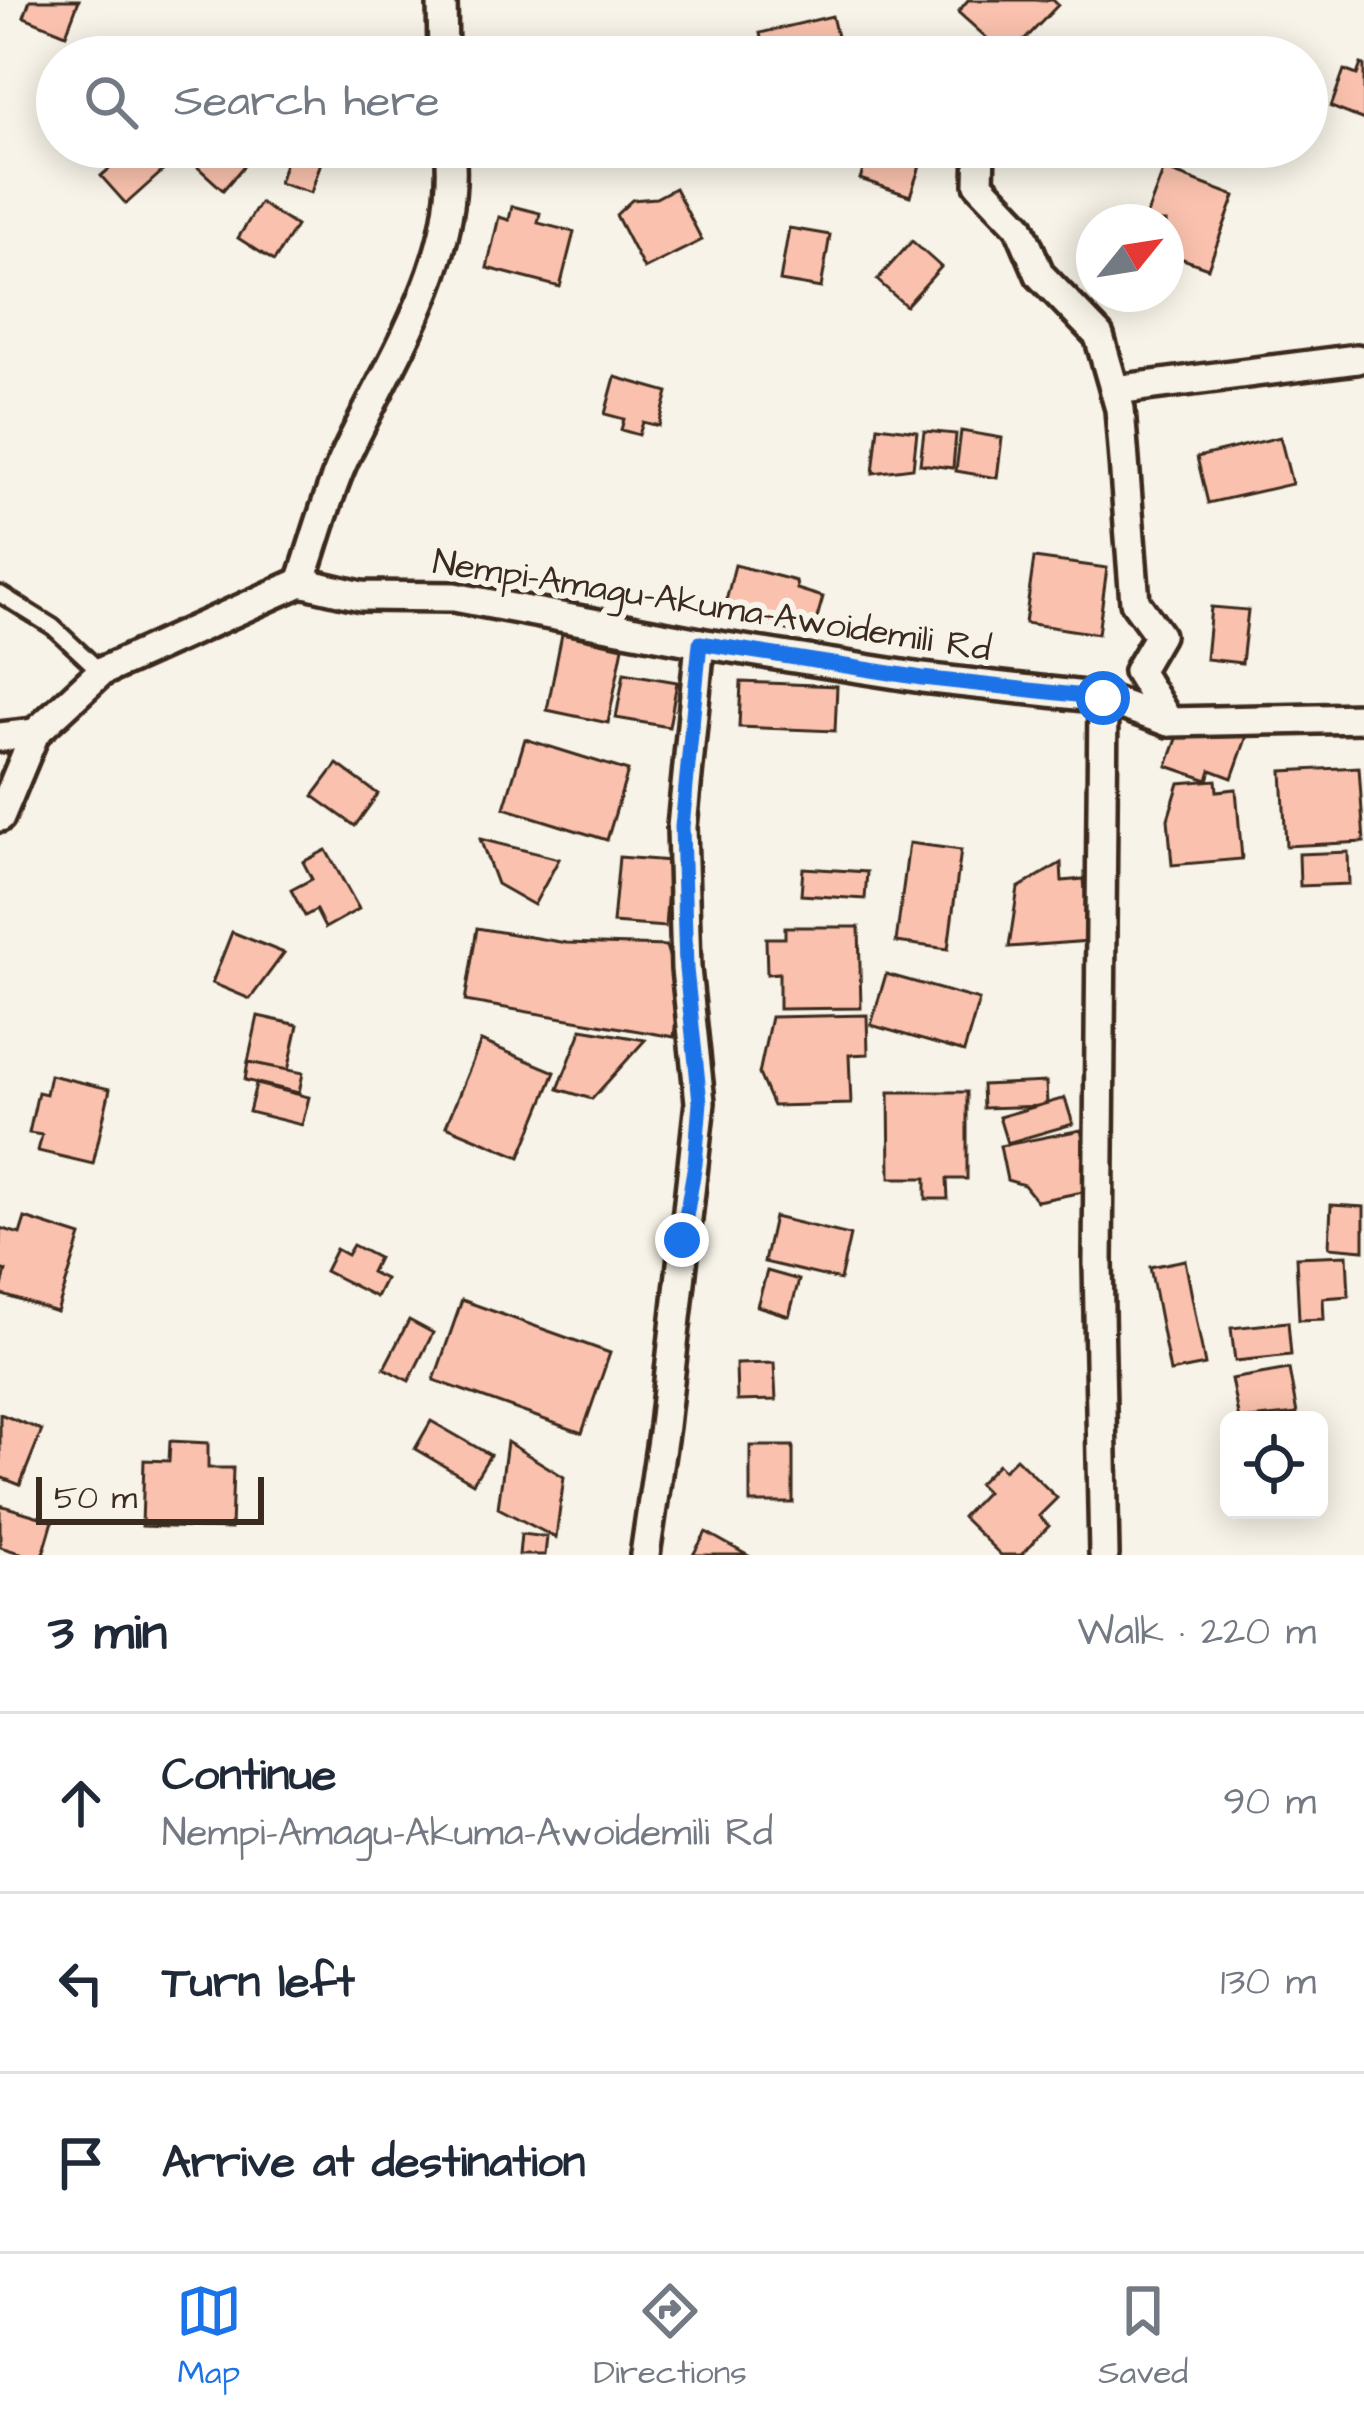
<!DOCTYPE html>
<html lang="en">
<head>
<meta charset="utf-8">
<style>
	body { margin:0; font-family:"Architects Daughter",sans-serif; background:#f6f6f7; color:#1f2937 }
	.controls { position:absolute; right:36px; bottom:36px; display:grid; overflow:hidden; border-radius:18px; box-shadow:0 6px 30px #0003 }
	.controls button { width:108px; height:108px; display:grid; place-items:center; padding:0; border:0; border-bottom:3px solid #e0e1e3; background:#fff; color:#1f2937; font:60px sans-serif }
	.compass { position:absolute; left:1076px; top:204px; width:108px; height:108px; border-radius:50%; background:#fff; box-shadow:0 6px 30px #0003; rotate:60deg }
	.scale { position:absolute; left:36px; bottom:30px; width:228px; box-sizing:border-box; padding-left:12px; border:6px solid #3b2a1e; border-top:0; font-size:33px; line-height:42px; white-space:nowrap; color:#3b2a1e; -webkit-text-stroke:9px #f7f3e8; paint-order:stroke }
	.stop { position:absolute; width:36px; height:36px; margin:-27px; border:9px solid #1a73e8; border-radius:50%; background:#fff }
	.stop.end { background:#1a73e8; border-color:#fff; box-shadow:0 3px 12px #0008 }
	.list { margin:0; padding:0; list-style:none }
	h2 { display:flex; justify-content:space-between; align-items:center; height:156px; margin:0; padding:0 48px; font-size:51px }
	h2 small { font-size:39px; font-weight:400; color:#747a83 }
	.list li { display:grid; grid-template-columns:78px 1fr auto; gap:36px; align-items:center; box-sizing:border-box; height:180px; padding:0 48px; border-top:3px solid #e0e1e3 }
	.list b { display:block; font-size:45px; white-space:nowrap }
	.list p { margin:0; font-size:39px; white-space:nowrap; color:#747a83 }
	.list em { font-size:39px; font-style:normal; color:#747a83 }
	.icon { flex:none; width:66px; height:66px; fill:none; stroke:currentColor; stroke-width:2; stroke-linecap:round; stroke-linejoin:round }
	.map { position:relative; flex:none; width:1364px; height:1555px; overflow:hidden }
	.search { position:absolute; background:#fff; box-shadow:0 6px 30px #0003; left:36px; right:36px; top:36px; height:132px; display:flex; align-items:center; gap:30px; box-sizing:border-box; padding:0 42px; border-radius:66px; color:#747a83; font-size:45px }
	.sheet { height:696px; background:#fff }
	nav { display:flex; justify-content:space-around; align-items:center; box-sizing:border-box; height:168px; border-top:3px solid #e0e1e3; background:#fff; font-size:33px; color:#747a83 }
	nav a { display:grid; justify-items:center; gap:6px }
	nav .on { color:#1a73e8 }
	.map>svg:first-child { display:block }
</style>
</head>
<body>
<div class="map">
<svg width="1364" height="1555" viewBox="0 0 1364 1555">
	<rect width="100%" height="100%" fill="#f7f3e8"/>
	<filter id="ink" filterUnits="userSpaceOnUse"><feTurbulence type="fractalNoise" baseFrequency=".00833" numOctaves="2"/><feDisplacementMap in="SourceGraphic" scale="24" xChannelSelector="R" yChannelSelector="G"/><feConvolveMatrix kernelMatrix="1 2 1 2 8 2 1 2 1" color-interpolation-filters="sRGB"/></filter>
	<g filter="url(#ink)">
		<!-- building -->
		<g fill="#fac2ae" stroke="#3b2a1e" stroke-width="3">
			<path d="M30 0H79L66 34 24 17Z"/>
			<path d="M968 0H1053L1058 5 1008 57 958 12Z"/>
			<path d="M832 16 842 57H765L760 33Z"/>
			<path d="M1361 64 1364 65V120L1331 107 1344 70 1357 75Z"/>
			<path d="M134 147H163L175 160 126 204 101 176Z"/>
			<path d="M203 147H260L223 190 191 161Z"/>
			<path d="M290 147H326L311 193 279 183Z"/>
			<path d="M871 147 921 163 910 196 860 179Z"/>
			<path d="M1164 169 1235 196 1208 268 1166 253V222H1144Z"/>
			<path d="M675 188 702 240 644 269 616 215 632 200 656 198Z"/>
			<path d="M260 203 296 226 274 261 238 238Z"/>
			<path d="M512 206 540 213 538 223 574 232 560 287 487 268 499 217 509 220Z"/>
			<path d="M789 228 830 235 821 288 780 281Z"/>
			<path d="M912 241 941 267 906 306 877 280Z"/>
			<path d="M615 377 668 392 659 426 643 422 639 435 621 430 624 419 605 414Z"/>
			<path d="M878 426 917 431 913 468 873 473Z"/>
			<path d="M924 431 956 434 953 468 920 464Z"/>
			<path d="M961 431 1002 438 997 478 956 471Z"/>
			<path d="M1280 437 1292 484 1208 503 1197 457Z"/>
			<path d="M1034 558 1107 568 1098 634 1025 623Z"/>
			<path d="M735 565 796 581 797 589 823 597 813 632 802 634 723 613Z"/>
			<path d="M1211 607 1248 610 1242 663 1206 659Z"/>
			<path d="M562 634 623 647 608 723 547 710Z"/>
			<path d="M624 673 677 682 669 727 616 718Z"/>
			<path d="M741 682 837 686 835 731 739 727Z"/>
			<path d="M1210 722 1247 736 1232 778 1211 770 1208 780 1167 766 1181 728 1205 737Z"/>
			<path d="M525 739 628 771 607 840 504 808Z"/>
			<path d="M337 764 378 794 355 826 313 796Z"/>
			<path d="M1359 767 1364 842 1286 846 1282 771Z"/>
			<path d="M1216 780 1217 791 1236 789 1242 859 1172 865 1168 819 1179 783Z"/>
			<path d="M480 839 559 859 534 905 497 884Z"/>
			<path d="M909 843 961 850 948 949 896 942Z"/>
			<path d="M326 850 359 909 325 928 316 910 305 916 291 890 312 879 303 862Z"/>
			<path d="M1348 852 1349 884 1300 886 1299 854Z"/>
			<path d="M619 857 670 861 665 927 613 923Z"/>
			<path d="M1061 863 1062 881 1084 879 1089 941 1009 947 1018 888Z"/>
			<path d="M803 868 867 872 865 899 801 895Z"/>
			<path d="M785 927H859L861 1008 779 1009V973L767 974 766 938H785Z"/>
			<path d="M477 928 566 943 666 946 679 988 674 1037 465 1001Z"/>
			<path d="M232 932 284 953 250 999 212 983Z"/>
			<path d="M886 974 979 1000 964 1052 871 1025Z"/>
			<path d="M867 1015 868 1054 849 1055 851 1104 773 1106 759 1074 771 1017Z"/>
			<path d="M258 1016 298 1025 288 1071 248 1062Z"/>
			<path d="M582 1029 645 1040 592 1099 558 1089Z"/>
			<path d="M481 1041 555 1072 520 1157 446 1126Z"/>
			<path d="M248 1062 303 1073 299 1093 245 1080Z"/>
			<path d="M50 1075 110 1089 93 1164 38 1151 42 1135 29 1133 38 1092 46 1094Z"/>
			<path d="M1046 1082 1047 1106 983 1108 982 1085Z"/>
			<path d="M256 1084 309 1097 302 1125 249 1112Z"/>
			<path d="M889 1092H967V1179H947L948 1199H926V1178H890Z"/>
			<path d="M1065 1098 1073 1124 1007 1143 999 1117Z"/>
			<path d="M1081 1130 1093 1190 1037 1201 1024 1185 1007 1180 1000 1146Z"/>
			<path d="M1331 1205 1364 1207V1250L1329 1247Z"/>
			<path d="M774 1217 850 1235 840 1280 764 1262Z"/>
			<path d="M25 1218 81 1236 57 1312 0 1294 6 1271 0 1269V1228L20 1234Z"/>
			<path d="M353 1245 378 1258 371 1272 385 1279 376 1297 325 1271 336 1249 347 1255Z"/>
			<path d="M1347 1255 1349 1296 1323 1298 1324 1319 1299 1320 1296 1257Z"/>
			<path d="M1185 1260 1205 1365 1170 1372 1150 1267Z"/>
			<path d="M767 1271 799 1280 789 1316 757 1306Z"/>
			<path d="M462 1300 610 1353 582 1433 434 1380Z"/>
			<path d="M409 1320 433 1333 409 1381 384 1368Z"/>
			<path d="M1288 1322 1291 1355 1235 1361 1231 1328Z"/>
			<path d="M774 1363 776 1400 737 1401 736 1364Z"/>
			<path d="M1289 1369 1297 1414 1239 1420 1231 1379Z"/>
			<path d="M0 1414 42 1430 20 1485 0 1477Z"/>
			<path d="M431 1421 490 1455 473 1483 415 1449Z"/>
			<path d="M170 1441 208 1443V1468H233L231 1529 142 1526 144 1460 169 1461Z"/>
			<path d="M507 1442 564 1477 556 1538 498 1508Z"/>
			<rect x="750" y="1446" width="43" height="57"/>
			<path d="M1016 1458 1057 1498 1039 1516 1049 1526 1021 1555H1001L962 1517 986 1492 978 1484 998 1464 1004 1470Z"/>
			<path d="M0 1505 53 1521 43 1555H26L0 1547Z"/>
			<path d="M706 1532 747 1555H693Z"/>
			<path d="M521 1534 547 1537 545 1555H519Z"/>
		</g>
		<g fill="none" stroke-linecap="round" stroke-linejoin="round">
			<defs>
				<path id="lane" d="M0 594 53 627 101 672"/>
				<g id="street">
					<path d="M442 0 443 57"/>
					<path d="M980 147 979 184 1019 226 1040 275 1099 336 1120 409 1135 602 1159 635 1138 671 1169 722"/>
					<path d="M1115 390 1357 359"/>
					<path d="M301 582C315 542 326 498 344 459 389 361 462 259 450 147"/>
					<path d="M1103 698 1098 1263 1104 1555"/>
					<path d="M0 737 35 733"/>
					<path d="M0 817 35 733 101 672 301 582 361 596 454 597 700 643 922 678 1103 698 1169 722 1364 718"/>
					<path d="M645 1555 664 1426 700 1102 686 969 682 827 700 643"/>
				</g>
			</defs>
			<!-- lane casing -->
			<use href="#lane" stroke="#3b2a1e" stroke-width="22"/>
			<!-- street casing -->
			<use href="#street" stroke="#3b2a1e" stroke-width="36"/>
			<!-- lane -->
			<use href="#lane" stroke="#f7f3e8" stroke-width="14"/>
			<!-- street -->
			<use href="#street" stroke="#f7f3e8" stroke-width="27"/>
		</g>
	</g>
	<g fill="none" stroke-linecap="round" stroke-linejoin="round" filter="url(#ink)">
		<!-- route -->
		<path stroke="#1a73e8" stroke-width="15" d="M682 1240 695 1164 700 1102 686 969 682 827 700 643 922 678 1103 698"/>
	</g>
	<g text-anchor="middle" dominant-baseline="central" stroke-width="12" stroke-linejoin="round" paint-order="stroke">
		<!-- street labels -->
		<g font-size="36" fill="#3b2a1e" stroke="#f7f3e8">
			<text transform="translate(712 606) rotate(9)">Nempi-Amagu-Akuma-Awoidemili Rd</text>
		</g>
	</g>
</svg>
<div class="controls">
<button><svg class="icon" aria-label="locate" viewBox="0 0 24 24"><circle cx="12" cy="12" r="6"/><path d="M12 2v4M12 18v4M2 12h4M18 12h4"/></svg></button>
</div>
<svg class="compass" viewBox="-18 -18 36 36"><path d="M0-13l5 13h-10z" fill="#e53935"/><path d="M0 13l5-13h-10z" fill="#747a83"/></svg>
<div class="scale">50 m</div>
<div class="stop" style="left:1103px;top:698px"></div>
<div class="stop end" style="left:682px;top:1240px"></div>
<div class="search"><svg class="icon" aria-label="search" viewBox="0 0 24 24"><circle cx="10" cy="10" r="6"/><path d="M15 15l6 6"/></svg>Search here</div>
</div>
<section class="sheet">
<h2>3 min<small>Walk · 220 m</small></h2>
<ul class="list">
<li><svg class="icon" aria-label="ahead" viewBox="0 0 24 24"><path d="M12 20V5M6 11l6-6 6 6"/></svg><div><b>Continue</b><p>Nempi-Amagu-Akuma-Awoidemili Rd</p></div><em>90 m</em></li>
<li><svg class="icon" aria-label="left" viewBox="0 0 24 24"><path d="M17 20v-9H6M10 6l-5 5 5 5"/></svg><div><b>Turn left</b></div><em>130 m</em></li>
<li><svg class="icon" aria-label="arrive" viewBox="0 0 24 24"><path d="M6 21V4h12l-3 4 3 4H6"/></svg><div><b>Arrive at destination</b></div></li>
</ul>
</section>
<nav>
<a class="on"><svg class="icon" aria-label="map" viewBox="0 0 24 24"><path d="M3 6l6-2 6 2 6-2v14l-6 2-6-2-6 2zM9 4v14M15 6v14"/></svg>Map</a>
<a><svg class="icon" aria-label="directions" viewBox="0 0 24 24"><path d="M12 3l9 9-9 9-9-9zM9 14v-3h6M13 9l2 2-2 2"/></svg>Directions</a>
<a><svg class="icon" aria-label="saved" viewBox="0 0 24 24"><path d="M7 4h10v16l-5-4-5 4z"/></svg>Saved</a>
</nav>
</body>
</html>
